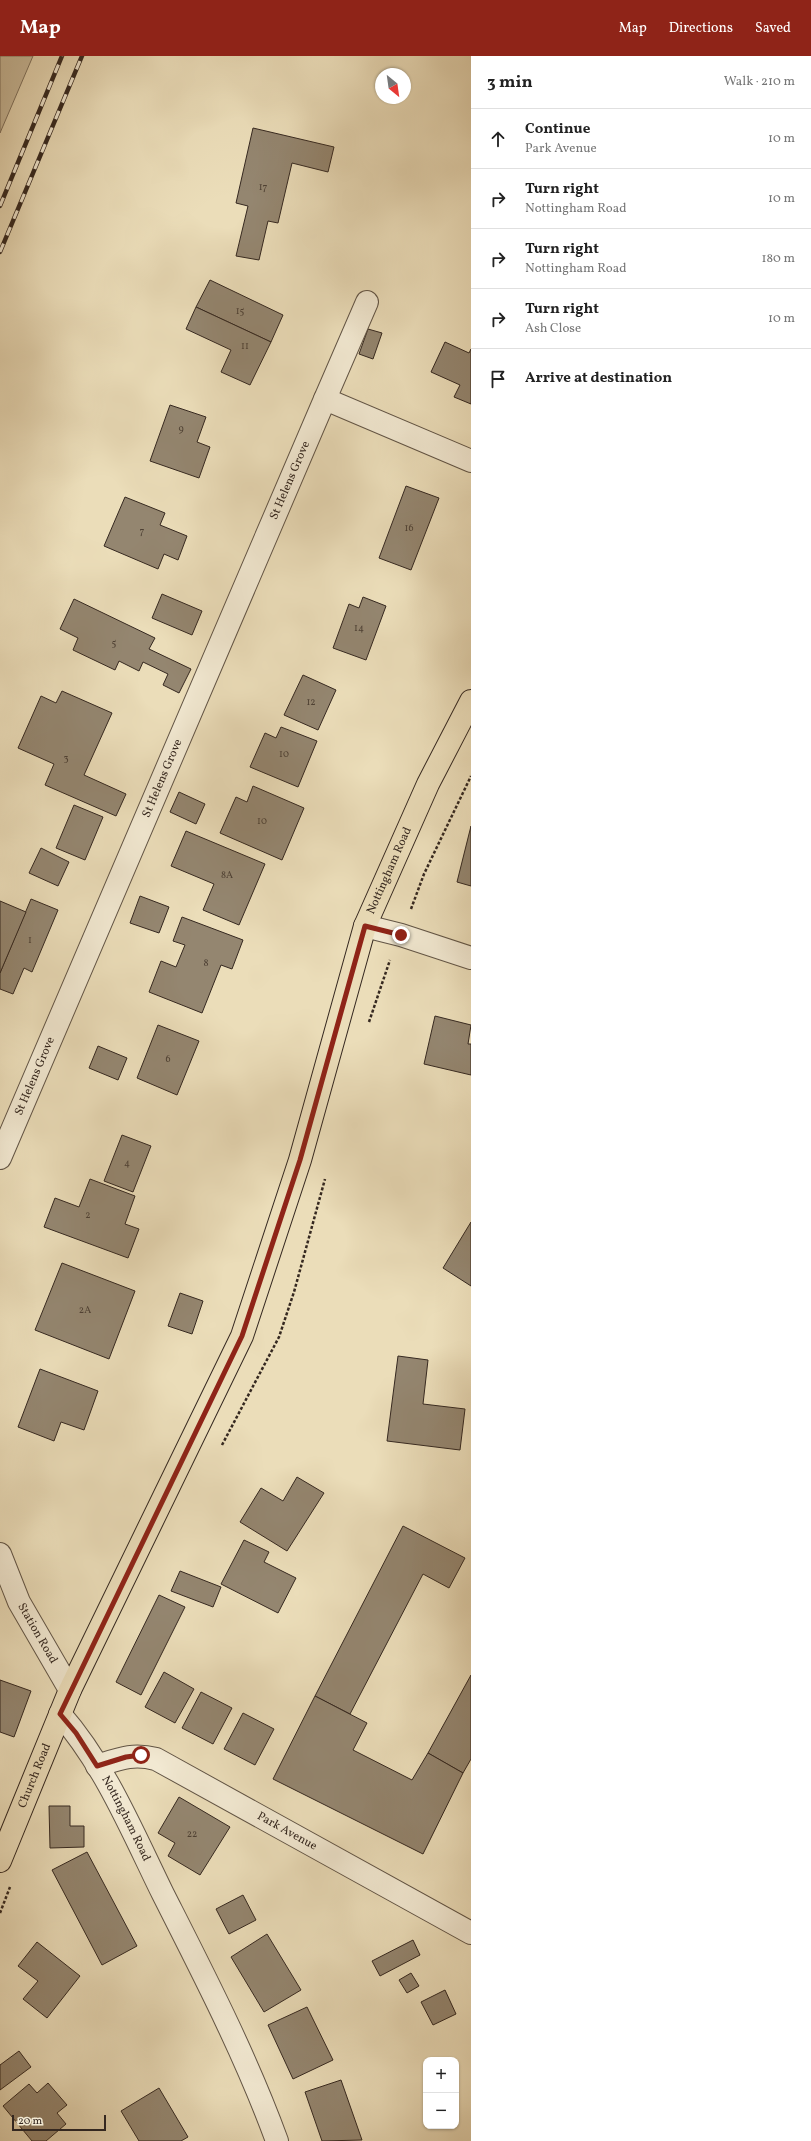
<!DOCTYPE html>
<html lang="en">
<head>
<meta charset="utf-8">
<style>
	body { margin:0; font-family:Vollkorn,serif; background:#f6f6f6; color:#222 }
	.controls { position:absolute; right:12px; bottom:12px; display:grid; overflow:hidden; border-radius:8px; box-shadow:0 1px 3px #0004 }
	.controls button { width:36px; height:36px; display:grid; place-items:center; padding:0; border:0; border-bottom:1px solid #e0e0e0; background:#fff; color:#222; font:20px sans-serif }
	.compass { position:absolute; left:375px; top:12px; width:36px; height:36px; border-radius:50%; background:#fff; box-shadow:0 1px 3px #0004; rotate:151deg }
	.scale { position:absolute; left:12px; bottom:10px; width:94px; box-sizing:border-box; padding-left:4px; border:2px solid #352820; border-top:0; font-size:11px; line-height:14px; white-space:nowrap; color:#352820; -webkit-text-stroke:3px #f2e9d2; paint-order:stroke }
	.stop { position:absolute; width:12px; height:12px; margin:-9px; border:3px solid #8f2418; border-radius:50%; background:#fff }
	.stop.end { background:#8f2418; border-color:#fff; box-shadow:0 1px 4px #0008 }
	.list { margin:0; padding:0; list-style:none }
	h2 { display:flex; justify-content:space-between; align-items:center; height:52px; margin:0; padding:0 16px; font-size:17px }
	h2 small { font-size:13px; font-weight:400; color:#767676 }
	.list li { display:grid; grid-template-columns:26px 1fr auto; gap:12px; align-items:center; box-sizing:border-box; height:60px; padding:0 16px; border-top:1px solid #e0e0e0 }
	.list b { display:block; font-size:15px; white-space:nowrap }
	.list p { margin:0; font-size:13px; white-space:nowrap; color:#767676 }
	.list em { font-size:13px; font-style:normal; color:#767676 }
	.icon { flex:none; width:22px; height:22px; fill:none; stroke:currentColor; stroke-width:2; stroke-linecap:round; stroke-linejoin:round }
	.map { position:relative; flex:none; width:471px; height:2085px; overflow:hidden }
	header { display:flex; align-items:center; gap:24px; box-sizing:border-box; height:56px; padding:0 20px; background:#8f2418; color:#fff }
	header strong { font-size:19px }
	nav { display:flex; gap:22px; margin-inline-start:auto; font-size:14px }
	main { display:flex }
	aside { flex:1; background:#fff }
	.map>svg:first-child { display:block }
</style>
</head>
<body>
<header>
<strong>Map</strong>
<nav><a>Map</a><a>Directions</a><a>Saved</a></nav>
</header>
<main>
<div class="map">
<svg width="471" height="2085" viewBox="0 0 471 2085">
	<rect width="100%" height="100%" fill="#ebddb9"/>
	<filter id="stains"><feTurbulence type="fractalNoise" baseFrequency=".005" numOctaves="4"/><feColorMatrix values="0 0 0 0 .2 0 0 0 0 .09 0 0 0 0 .02 0 0 0 .5 -.17"/></filter>
	<radialGradient id="worn" r=".72"><stop offset=".6" stop-color="#630" stop-opacity="0"/><stop offset="1" stop-color="#630" stop-opacity=".3"/></radialGradient>
	<!-- green -->
	<path fill="#ccbe9f" stroke="#807360" d="M0 0H33L0 77Z"/>
	<!-- building -->
	<g fill="#948670" stroke="#352820">
		<path d="M253 72 334 91 328 116 292 107 278 167 268 165 259 204 236 200 248 150 236 147Z"/>
		<path d="M210 224 283 259 271 286 196 251Z"/>
		<path d="M196 251 271 286 250 329 221 316 231 294 186 273Z"/>
		<path d="M368 273 382 277 373 303 359 298Z"/>
		<path d="M445 286 469 297 471 293V348L454 341 460 329 431 316Z"/>
		<path d="M170 349 206 361 197 386 210 391 199 422 150 405Z"/>
		<path d="M406 430 439 442 411 514 379 502Z"/>
		<path d="M125 441 165 457 160 469 187 480 178 504 164 498 158 513 104 490Z"/>
		<path d="M162 538 202 555 192 579 152 562Z"/>
		<path d="M363 541 386 550 366 604 333 592 349 548 359 552Z"/>
		<path d="M74 543 155 582 149 593 191 613 179 637 163 629 168 618 143 606 139 615 119 605 115 614 73 594 78 582 60 573Z"/>
		<path d="M303 619 336 634 318 674 284 659Z"/>
		<path d="M62 635 112 657 84 719 126 738 116 760 45 729 54 708 18 692 41 640 56 647Z"/>
		<path d="M281 671 317 685 298 731 250 711 265 677 276 682Z"/>
		<path d="M253 730 304 752 282 804 220 777 236 741 247 746Z"/>
		<path d="M179 736 205 748 196 768 170 756Z"/>
		<path d="M74 749 103 761 85 804 56 792Z"/>
		<path d="M471 770V830L457 826Z"/>
		<path d="M186 775 265 808 239 869 203 854 214 828 171 810Z"/>
		<path d="M41 792 69 806 58 830 29 817Z"/>
		<path d="M140 840 169 851 159 877 130 867Z"/>
		<path d="M31 843 58 854 32 916 24 912 13 938 0 933V917Z"/>
		<path d="M0 845 26 856 0 917Z"/>
		<path d="M182 861 243 884 232 913 221 909 202 957 149 936 161 905 176 911 185 889 173 885Z"/>
		<path d="M435 960 471 969 468 988H471V1019L424 1008Z"/>
		<path d="M158 969 199 985 177 1039 137 1022Z"/>
		<path d="M98 990 127 1002 118 1024 89 1012Z"/>
		<path d="M122 1079 151 1090 133 1136 104 1125Z"/>
		<path d="M90 1123 135 1140 125 1168 139 1173 128 1202 44 1171 55 1142 79 1151Z"/>
		<path d="M471 1166V1230L443 1212Z"/>
		<path d="M62 1207 135 1235 109 1303 35 1274Z"/>
		<path d="M180 1237 203 1245 192 1278 168 1270Z"/>
		<path d="M398 1300 428 1304 423 1348 465 1353 460 1394 387 1385Z"/>
		<path d="M40 1313 98 1335 84 1374 61 1366 54 1385 18 1371Z"/>
		<path d="M297 1421 324 1437 287 1495 240 1466 261 1432 283 1445Z"/>
		<path d="M403 1470 465 1502 449 1532 423 1518 350 1658 315 1640Z"/>
		<path d="M244 1484 269 1496 264 1506 296 1522 278 1557 221 1528Z"/>
		<path d="M180 1515 221 1531 213 1551 171 1535Z"/>
		<path d="M159 1539 185 1551 141 1639 116 1626Z"/>
		<path d="M164 1616 194 1633 175 1667 145 1651Z"/>
		<path d="M471 1619V1703L463 1717 428 1697Z"/>
		<path d="M0 1624 31 1635 14 1681 0 1676Z"/>
		<path d="M201 1636 232 1652 213 1688 182 1672Z"/>
		<path d="M315 1640 367 1667 353 1694 412 1724 428 1697 463 1717 423 1798 273 1723Z"/>
		<path d="M243 1657 274 1673 255 1709 224 1693Z"/>
		<path d="M179 1741 230 1771 200 1819 168 1800 175 1787 158 1777Z"/>
		<path d="M49 1750H70V1770H84V1791L50 1792Z"/>
		<path d="M87 1796 137 1890 102 1909 52 1814Z"/>
		<path d="M243 1839 256 1864 229 1878 216 1853Z"/>
		<path d="M267 1878 301 1934 264 1956 231 1901Z"/>
		<path d="M413 1884 420 1899 380 1920 372 1905Z"/>
		<path d="M37 1886 80 1920 47 1962 23 1943 38 1925 18 1910Z"/>
		<path d="M411 1917 419 1930 407 1937 399 1924Z"/>
		<path d="M445 1934 456 1958 433 1969 421 1946Z"/>
		<path d="M307 1951 333 2004 293 2023 268 1969Z"/>
		<path d="M19 1995 31 2011 0 2034V2009Z"/>
		<path d="M341 2024 362 2084 322 2085 305 2036Z"/>
		<path d="M48 2027 67 2049 57 2057 66 2068 46 2085H32L3 2050 29 2028 37 2037Z"/>
		<path d="M159 2032 188 2081 181 2085H139L121 2055Z"/>
	</g>
	<g fill="none" stroke-linecap="round" stroke-linejoin="round">
		<defs>
			<g id="minor">
				<path d="M325 343 367 246"/>
				<path d="M365 870 401 879 471 902"/>
				<path id="s1" d="M0 1102 325 343 471 405"/>
				<path id="s2" d="M0 1498 19 1546 70 1634"/>
				<path id="s3" d="M97 1710C119 1703 132 1697 156 1703L471 1877"/>
			</g>
			<g id="tertiary">
				<path id="s4" d="M60 1658C105 1709 133 1777 163 1838 204 1919 246 2000 277 2085"/>
			</g>
			<g id="primary">
				<path id="s5" d="M0 1805 70 1634 242 1280 300 1104 365 870 428 728 471 645"/>
			</g>
		</defs>
		<!-- minor casing -->
		<use href="#minor" stroke="#625546" stroke-width="24"/>
		<!-- tertiary casing -->
		<use href="#tertiary" stroke="#625546" stroke-width="24"/>
		<!-- primary casing -->
		<use href="#primary" stroke="#352820" stroke-width="24"/>
		<!-- path -->
		<g stroke="#352820" stroke-width="2.5" stroke-dasharray="3 2" stroke-linecap="butt">
			<path d="M411 853 424 818 471 720"/>
			<path d="M369 966 390 904"/>
			<path d="M222 1389 279 1281 294 1236 325 1123"/>
			<path d="M0 1857 10 1831"/>
		</g>
		<!-- minor -->
		<use href="#minor" stroke="#f2e9d2" stroke-width="22"/>
		<!-- tertiary -->
		<use href="#tertiary" stroke="#f2e9d2" stroke-width="22"/>
		<!-- primary -->
		<use href="#primary" stroke="#ebddb9" stroke-width="22"/>
		<defs>
			<g id="rail">
				<path d="M0 150 62 0"/>
				<path d="M0 196 82 0"/>
			</g>
		</defs>
		<!-- rail casing -->
		<use href="#rail" stroke="#352820" stroke-width="4.5"/>
		<!-- rail -->
		<use href="#rail" stroke="#f2e9d2" stroke-width="3" stroke-dasharray="9" stroke-linecap="butt"/>
	</g>
	<g fill="none" stroke-linecap="round" stroke-linejoin="round">
		<!-- route -->
		<path stroke="#8f2418" stroke-width="5" d="M141 1699 126 1701 97 1710 76 1677 60 1658 242 1280 300 1104 365 870 401 879"/>
	</g>
	<g text-anchor="middle" dominant-baseline="central" stroke-width="3" stroke-linejoin="round" paint-order="stroke">
		<!-- number labels -->
		<g font-size="10" fill="#4d4034">
			<text x="263" y="131">17</text>
			<text x="240" y="255">15</text>
			<text x="245" y="290">11</text>
			<text x="181" y="373">9</text>
			<text x="409" y="472">16</text>
			<text x="142" y="475">7</text>
			<text x="359" y="572">14</text>
			<text x="114" y="587">5</text>
			<text x="311" y="646">12</text>
			<text x="284" y="698">10</text>
			<text x="66" y="702">3</text>
			<text x="262" y="765">10</text>
			<text x="227" y="819">8A</text>
			<text x="30" y="884">1</text>
			<text x="206" y="907">8</text>
			<text x="168" y="1003">6</text>
			<text x="127" y="1107">4</text>
			<text x="88" y="1159">2</text>
			<text x="85" y="1254">2A</text>
			<text x="192" y="1778">22</text>
		</g>
		<!-- street labels -->
		<g font-size="12" fill="#352820" stroke="#f2e9d2">
			<text stroke="none"><textPath href="#s1" startOffset="737">St Helens Grove</textPath></text>
			<text stroke="none"><textPath href="#s1" startOffset="413">St Helens Grove</textPath></text>
			<text stroke="none"><textPath href="#s5" startOffset="1067">Nottingham Road</textPath></text>
			<text stroke="none"><textPath href="#s1" startOffset="89">St Helens Grove</textPath></text>
			<text stroke="none"><textPath href="#s2" startOffset="88">Station Road</textPath></text>
			<text stroke="none"><textPath href="#s5" startOffset="92">Church Road</textPath></text>
			<text stroke="none"><textPath href="#s4" startOffset="124">Nottingham Road</textPath></text>
			<text stroke="none"><textPath href="#s3" startOffset="210">Park Avenue</textPath></text>
		</g>
	</g>
	<rect width="100%" height="100%" filter="url(#stains)"/>
	<rect width="100%" height="100%" fill="url(#worn)"/>
</svg>
<div class="controls">
<button>+</button>
<button>−</button>
</div>
<svg class="compass" viewBox="-18 -18 36 36"><path d="M0-13l5 13h-10z" fill="#e53935"/><path d="M0 13l5-13h-10z" fill="#767676"/></svg>
<div class="scale">20 m</div>
<div class="stop" style="left:141px;top:1699px"></div>
<div class="stop end" style="left:401px;top:879px"></div>
</div>
<aside>
<h2>3 min<small>Walk · 210 m</small></h2>
<ul class="list">
<li><svg class="icon" aria-label="ahead" viewBox="0 0 24 24"><path d="M12 20V5M6 11l6-6 6 6"/></svg><div><b>Continue</b><p>Park Avenue</p></div><em>10 m</em></li>
<li><svg class="icon" aria-label="right" viewBox="0 0 24 24"><path d="M7 20v-9h11M14 6l5 5-5 5"/></svg><div><b>Turn right</b><p>Nottingham Road</p></div><em>10 m</em></li>
<li><svg class="icon" aria-label="right" viewBox="0 0 24 24"><path d="M7 20v-9h11M14 6l5 5-5 5"/></svg><div><b>Turn right</b><p>Nottingham Road</p></div><em>180 m</em></li>
<li><svg class="icon" aria-label="right" viewBox="0 0 24 24"><path d="M7 20v-9h11M14 6l5 5-5 5"/></svg><div><b>Turn right</b><p>Ash Close</p></div><em>10 m</em></li>
<li><svg class="icon" aria-label="arrive" viewBox="0 0 24 24"><path d="M6 21V4h12l-3 4 3 4H6"/></svg><div><b>Arrive at destination</b></div></li>
</ul>
</aside>
</main>
</body>
</html>
